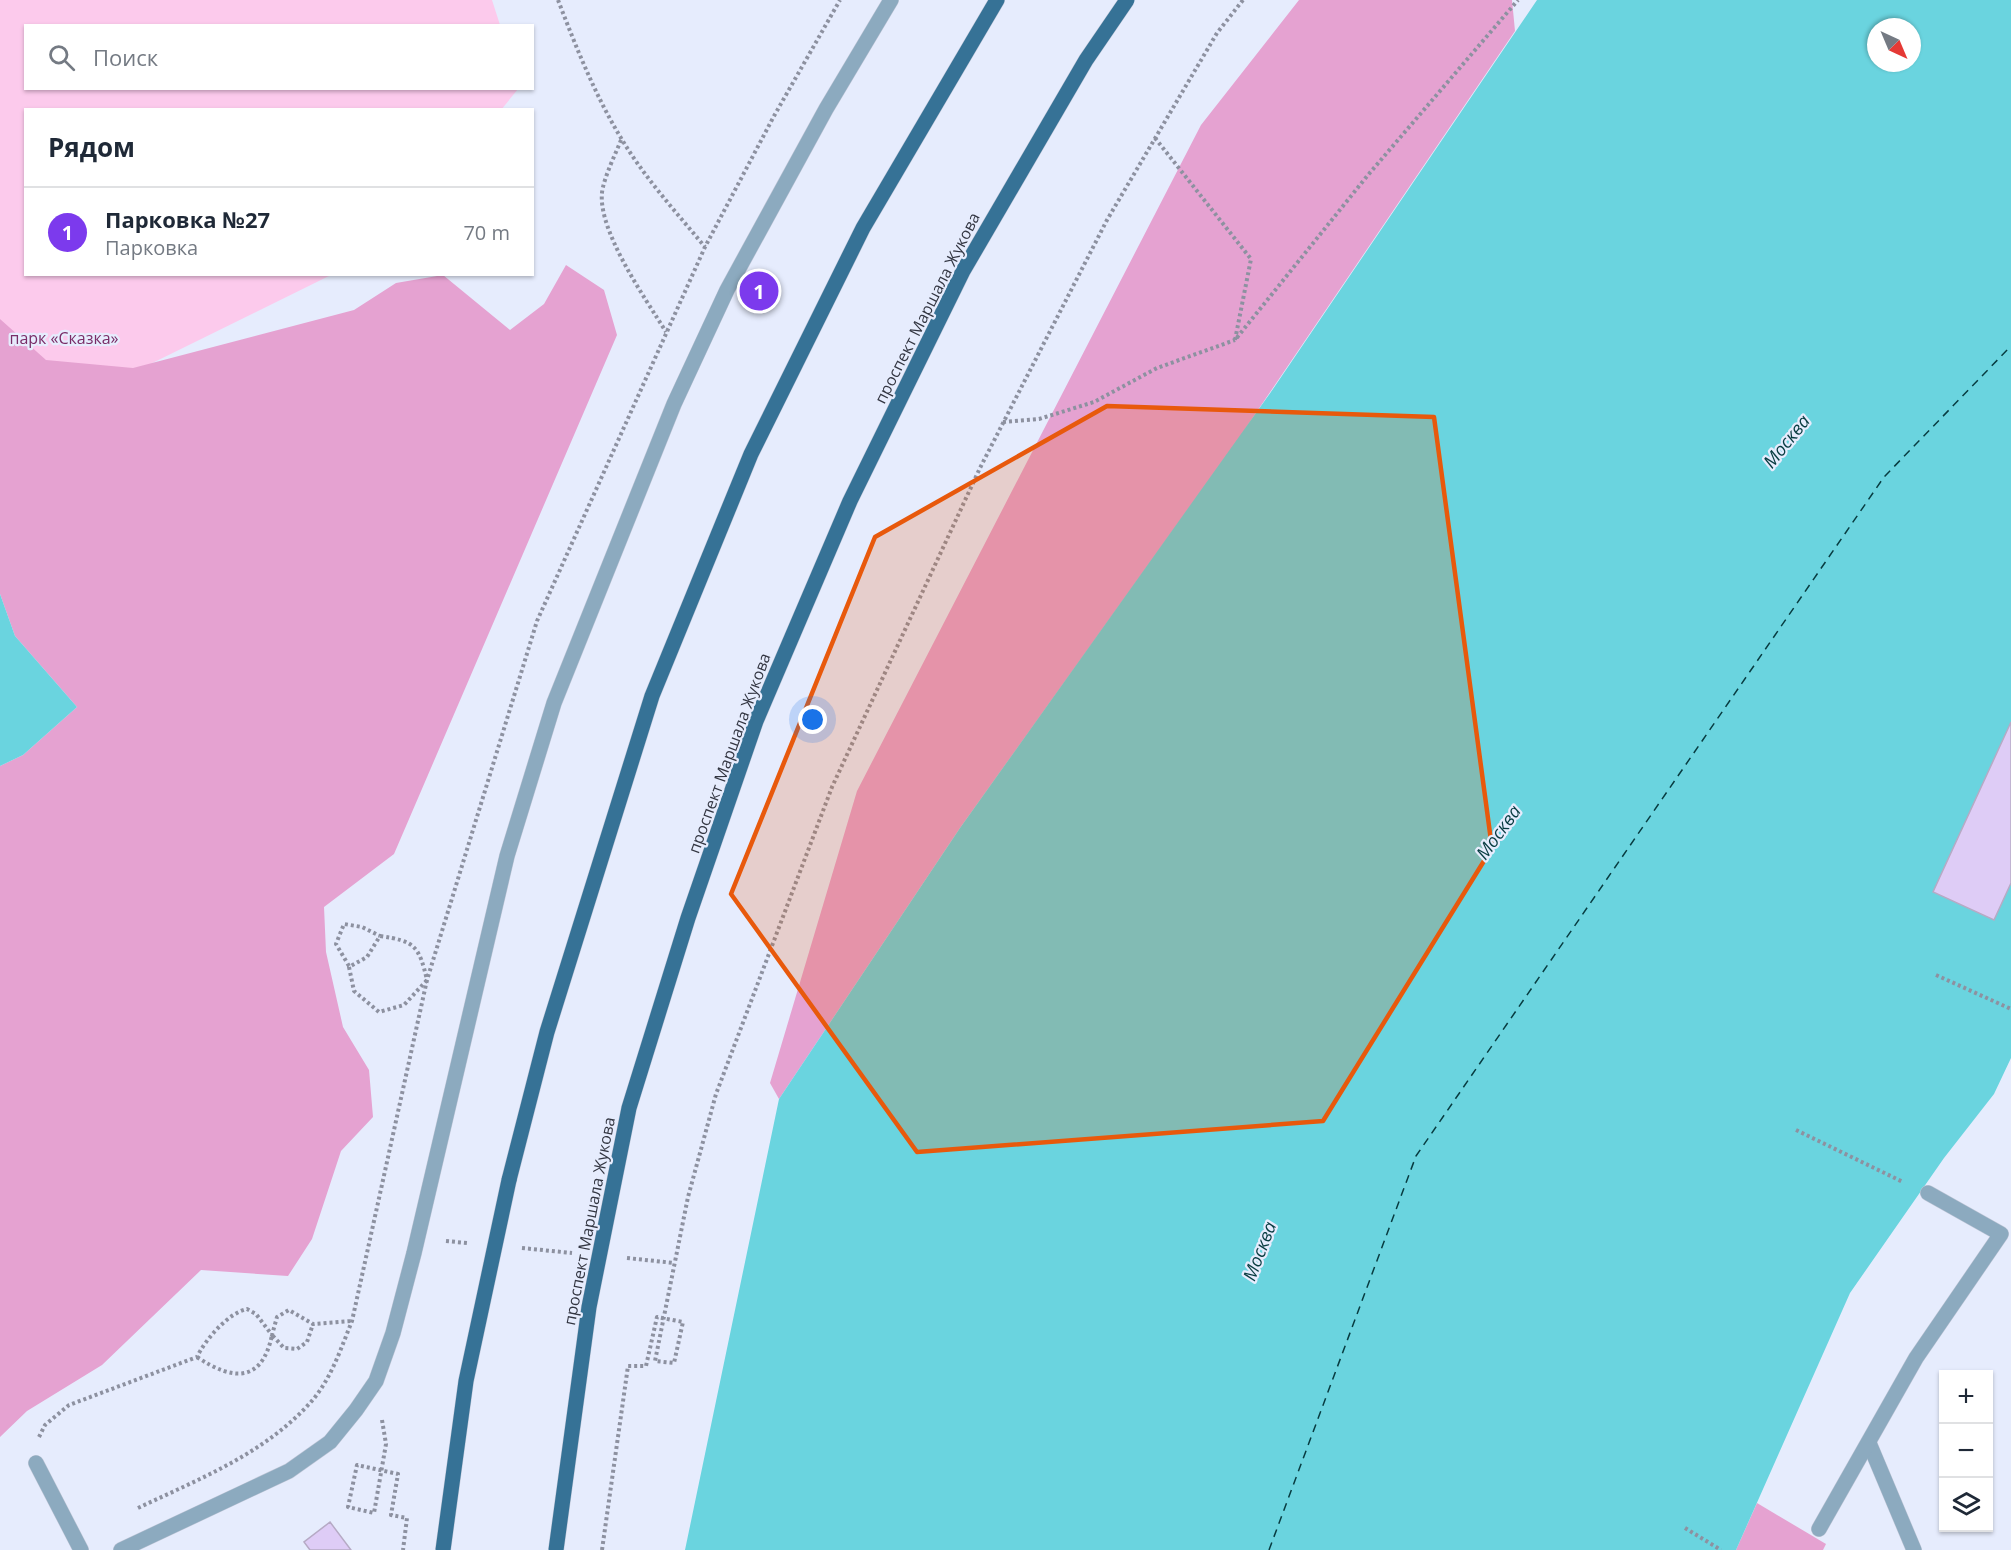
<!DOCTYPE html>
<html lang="ru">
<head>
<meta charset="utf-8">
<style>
	body { margin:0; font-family:"Open Sans",sans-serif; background:#f6f6f7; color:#1f2937 }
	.controls { position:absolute; right:18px; bottom:18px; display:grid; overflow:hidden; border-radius:0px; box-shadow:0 2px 4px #0004 }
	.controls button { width:54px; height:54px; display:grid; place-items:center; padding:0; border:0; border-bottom:2px solid #e0e1e3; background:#fff; color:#1f2937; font:30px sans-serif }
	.compass { position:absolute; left:1867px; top:18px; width:54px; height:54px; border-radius:50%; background:#fff; box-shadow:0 2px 4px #0004; rotate:136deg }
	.you { position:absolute; left:813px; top:720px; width:21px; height:21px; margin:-15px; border:4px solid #fff; border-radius:50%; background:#1a73e8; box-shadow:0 0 0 9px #1a73e833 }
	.badge { display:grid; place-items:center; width:39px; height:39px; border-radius:50%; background:#7c3aed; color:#fff; font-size:20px; font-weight:700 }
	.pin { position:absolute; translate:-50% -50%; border:3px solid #fff; box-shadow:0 2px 6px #0006 }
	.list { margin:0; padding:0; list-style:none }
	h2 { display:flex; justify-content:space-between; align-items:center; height:78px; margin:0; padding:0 24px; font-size:26px }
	h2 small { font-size:20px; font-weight:400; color:#747a83 }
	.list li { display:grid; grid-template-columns:39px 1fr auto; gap:18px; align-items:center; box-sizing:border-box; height:90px; padding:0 24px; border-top:2px solid #e0e1e3 }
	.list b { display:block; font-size:22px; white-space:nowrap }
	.list p { margin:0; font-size:20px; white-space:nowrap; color:#747a83 }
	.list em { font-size:20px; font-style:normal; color:#747a83 }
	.icon { flex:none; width:33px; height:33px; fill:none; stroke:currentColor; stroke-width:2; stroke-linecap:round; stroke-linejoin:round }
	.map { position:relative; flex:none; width:2011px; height:1550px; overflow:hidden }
	.search { position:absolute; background:#fff; box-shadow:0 2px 4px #0004; left:24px; top:24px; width:510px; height:66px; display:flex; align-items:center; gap:15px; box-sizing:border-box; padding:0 21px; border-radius:0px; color:#747a83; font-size:22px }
	.panel { position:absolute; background:#fff; box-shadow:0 2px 4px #0004; left:24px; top:108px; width:510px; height:168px; border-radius:0px }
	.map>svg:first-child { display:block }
</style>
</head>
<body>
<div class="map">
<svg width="2011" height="1550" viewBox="0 0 2011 1550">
	<rect width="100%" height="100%" fill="#e6ecfd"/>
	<!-- green -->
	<path fill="#fccaec" d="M0 0H492L500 25 26 26V88L518 89 501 110H26V274L331 275 0 438Z"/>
	<!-- forest -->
	<g fill="#e5a2d1">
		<path d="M1299 0H1512L1515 31 1241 435 960 828 779 1099 770 1083 857 791 1201 125Z"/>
		<path d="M566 265 604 290 617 335 394 854 324 907 326 952 343 1027 369 1070 373 1117 341 1151 312 1239 288 1276 201 1270 102 1365 27 1411 0 1437V766L23 755 77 707 15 636 0 594V319L46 360 133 368 354 310 396 283 443 275 510 330 544 304Z"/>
		<path d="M1757 1503 1826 1544 1823 1550H1736Z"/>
	</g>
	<!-- water -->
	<g fill="#6ad4df" fill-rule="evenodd">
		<path d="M1537 0H2011V1058L1994 1094 1944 1158 1850 1293 1736 1550H685L779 1099 960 828 1273 389ZM1876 27H1912V63H1876Z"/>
		<path d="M0 594 15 636 77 707 23 755 0 766Z"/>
	</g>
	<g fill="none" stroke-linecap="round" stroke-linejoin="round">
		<!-- ferry -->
		<path stroke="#083c41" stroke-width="1.5" stroke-dasharray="8 6" stroke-linecap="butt" d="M1269 1550 1416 1156 1884 477 2011 346"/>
	</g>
	<!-- building -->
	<g fill="#deccf6" stroke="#b6aac5" stroke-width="1.5">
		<path d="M2011 722V883L1994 920 1933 892Z"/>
		<path d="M330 1522 351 1550H310L304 1542Z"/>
	</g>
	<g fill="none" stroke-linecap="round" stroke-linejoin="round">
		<defs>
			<g id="service">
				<path d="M1869 1443 1914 1550"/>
				<path d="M36 1463 81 1550"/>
				<path d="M1819 1529 1916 1358 2001 1234 1928 1193"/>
			</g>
			<path id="minor" d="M121 1550 289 1471 330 1442 356 1410 376 1381 393 1333 414 1253 507 856 554 703 674 404 727 290 826 109 891 0"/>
			<path id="primary" d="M509 1180 547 1032 652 696 751 454 863 228 997 0"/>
		</defs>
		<!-- service casing -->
		<use href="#service" stroke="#c2c8d8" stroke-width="16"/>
		<!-- minor casing -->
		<use href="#minor" stroke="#c2c8d8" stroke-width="16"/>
		<!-- primary casing -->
		<use href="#primary" stroke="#c2c8d8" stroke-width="16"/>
		<!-- path -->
		<g stroke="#8d91a0" stroke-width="4" stroke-dasharray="3 3" stroke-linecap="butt">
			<path d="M558 0C576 47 595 95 621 138 644 177 676 212 705 247"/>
			<path d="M1155 138 1251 259 1235 340 1368 175 1518 0"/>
			<path d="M621 140C615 155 607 171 603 187 593 225 646 299 666 332"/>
			<path d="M1003 422 1039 419 1094 402 1157 368 1235 340"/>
			<path d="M380 936C415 941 419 946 427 980L404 1005 379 1012 354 991 349 967 367 957Z"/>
			<path d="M349 966 336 944 344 924 362 927 380 936"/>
			<path d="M1936 975 2011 1009"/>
			<path d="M1796 1130 1903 1182"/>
			<path d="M446 1241 467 1243"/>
			<path d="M522 1248 572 1253"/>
			<path d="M627 1258 674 1263"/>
			<path d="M197 1357C233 1381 262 1383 272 1335L284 1348 297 1349 307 1342 313 1324"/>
			<path d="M382 1420 386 1444 374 1513 348 1507 357 1465 398 1474 391 1515 407 1518 403 1550"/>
			<path d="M39 1437 45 1425 69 1405 197 1357C205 1340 228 1313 247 1309L256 1314 272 1335 277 1317 289 1310 313 1324 352 1321"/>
			<path d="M138 1508C199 1479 264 1454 310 1403 331 1380 341 1348 352 1321L427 980 537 621 705 247 774 116 840 0"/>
			<path d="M1685 1528 1721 1550"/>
			<path d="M602 1550 628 1366H646L657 1317 683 1322 674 1363 655 1361 688 1197 716 1094 832 787 980 468 1107 220 1217 33 1243 0"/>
		</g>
		<!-- service -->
		<use href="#service" stroke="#8caabf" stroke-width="15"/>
		<!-- minor -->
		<use href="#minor" stroke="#8caabf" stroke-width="15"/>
		<!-- primary -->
		<use href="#primary" stroke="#367296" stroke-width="15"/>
		<defs>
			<g id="primary-bridge">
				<path d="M443 1550 466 1381 509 1180"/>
				<path d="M556 1550 589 1307 629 1108 688 918 756 721 850 501 963 271 1086 60 1127 0"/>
			</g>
		</defs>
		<!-- primary-bridge casing -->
		<use href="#primary-bridge" stroke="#c2c8d8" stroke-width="16" stroke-linecap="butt"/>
		<!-- primary-bridge -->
		<use href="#primary-bridge" stroke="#367296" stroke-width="15"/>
	</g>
	<!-- marked area -->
	<path fill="#e8590c" fill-opacity="0.2" stroke="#e8590c" stroke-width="4.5" stroke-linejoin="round" d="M1107 406 1434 417 1492 848 1323 1121 917 1152 731 894 875 537Z"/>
	<g text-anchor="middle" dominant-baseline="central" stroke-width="4.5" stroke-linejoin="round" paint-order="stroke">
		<!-- street labels -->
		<g font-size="16" fill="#333642" stroke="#e6ecfd">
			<text transform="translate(927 308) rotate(-63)">проспект Маршала Жукова</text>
			<text transform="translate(729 753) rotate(-70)">проспект Маршала Жукова</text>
			<text transform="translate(589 1221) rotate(-79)">проспект Маршала Жукова</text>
		</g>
		<!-- park labels -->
		<g font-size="16" fill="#792c67" stroke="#e6ecfd">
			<text x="64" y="338">парк «Сказка»</text>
		</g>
		<!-- water labels -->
		<g font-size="18" font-style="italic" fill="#083c41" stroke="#e6ecfd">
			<text transform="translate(1786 441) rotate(-51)">Москва</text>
			<text transform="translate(1498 832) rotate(-54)">Москва</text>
			<text transform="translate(1259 1251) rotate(-69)">Москва</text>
		</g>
	</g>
</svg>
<div class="controls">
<button>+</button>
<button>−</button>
<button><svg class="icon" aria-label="layers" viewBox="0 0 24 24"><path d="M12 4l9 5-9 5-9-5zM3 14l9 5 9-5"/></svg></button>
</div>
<svg class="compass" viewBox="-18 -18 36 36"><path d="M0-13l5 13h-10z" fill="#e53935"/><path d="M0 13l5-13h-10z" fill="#747a83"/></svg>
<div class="you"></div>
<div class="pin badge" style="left:759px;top:291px">1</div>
<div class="search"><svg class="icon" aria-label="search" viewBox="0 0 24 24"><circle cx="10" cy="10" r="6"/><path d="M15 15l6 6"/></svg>Поиск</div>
<section class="panel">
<h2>Рядом<small></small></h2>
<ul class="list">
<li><span class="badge">1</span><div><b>Парковка №27</b><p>Парковка</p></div><em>70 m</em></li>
</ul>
</section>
</div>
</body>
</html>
